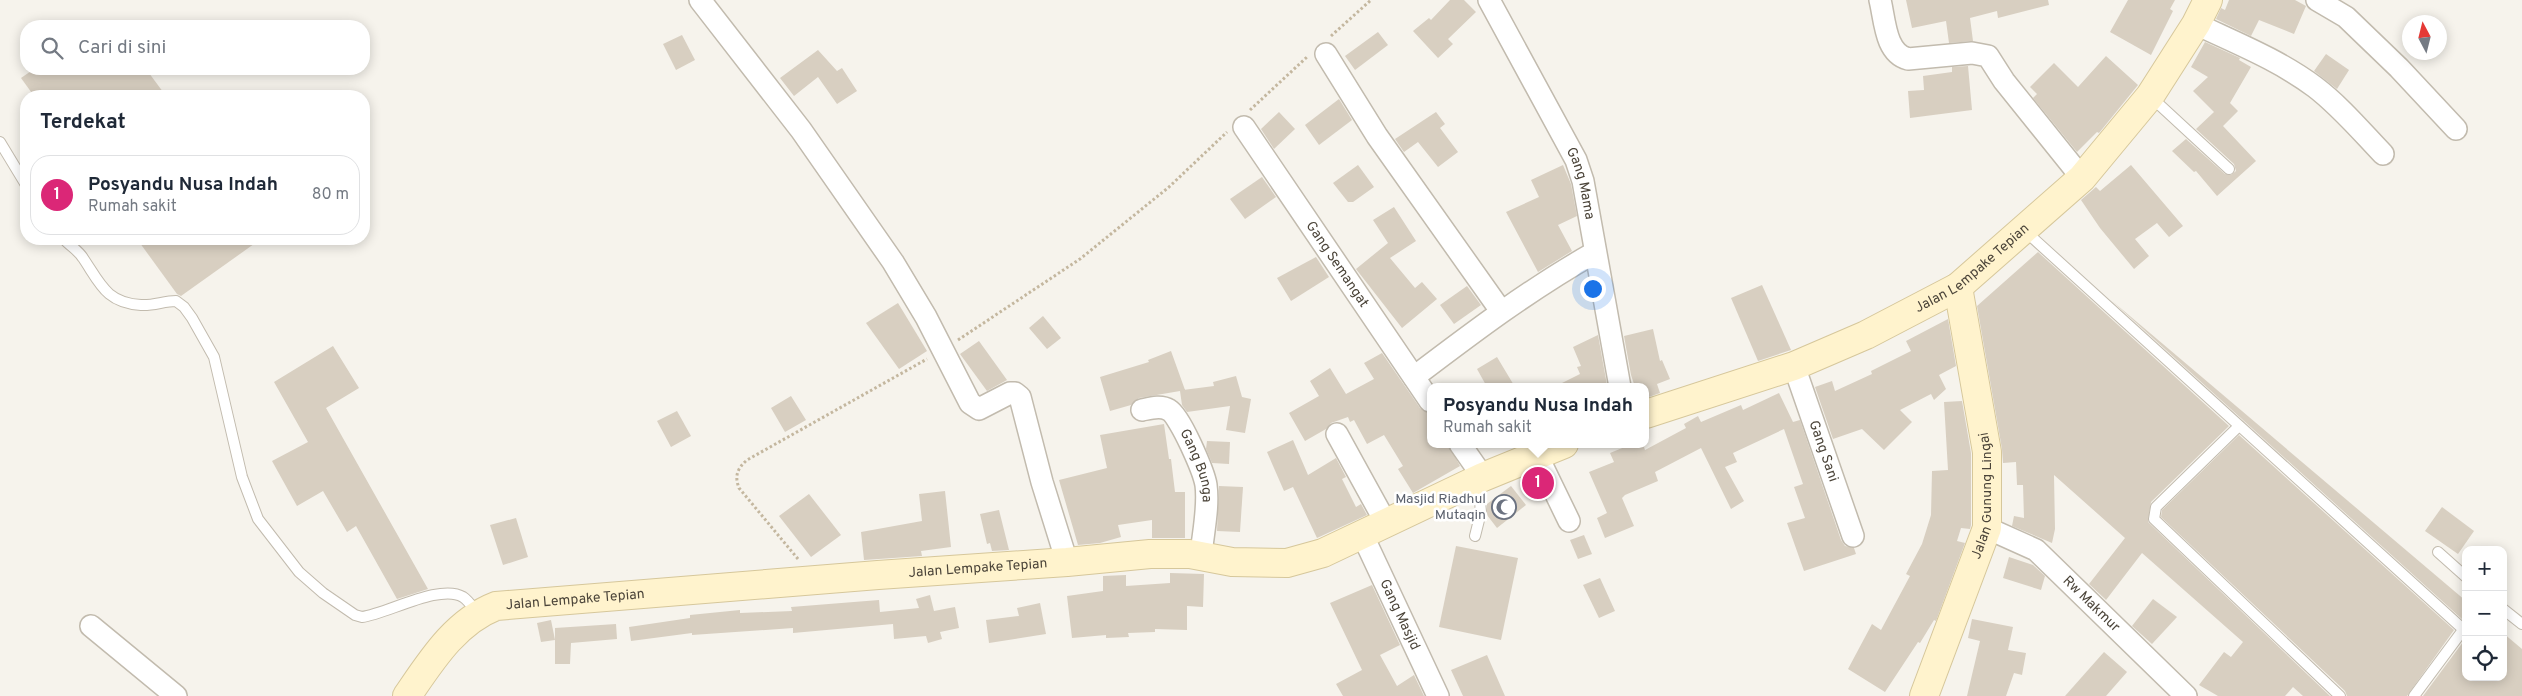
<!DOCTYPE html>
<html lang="id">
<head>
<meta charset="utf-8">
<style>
	body { margin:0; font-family:Overpass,sans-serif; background:#f2f2f3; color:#1f2937 }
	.controls { position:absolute; right:15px; bottom:15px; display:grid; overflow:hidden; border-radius:10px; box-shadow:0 2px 12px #0003 }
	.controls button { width:45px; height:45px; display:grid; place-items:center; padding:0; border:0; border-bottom:1px solid #e0e1e3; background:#fff; color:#1f2937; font:25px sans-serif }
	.compass { position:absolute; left:2402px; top:15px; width:45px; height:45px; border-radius:50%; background:#fff; box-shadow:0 2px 12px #0003; rotate:353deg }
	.you { position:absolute; left:1592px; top:288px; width:18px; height:18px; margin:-12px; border:4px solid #fff; border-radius:50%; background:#1a73e8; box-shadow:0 0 0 8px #1a73e833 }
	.badge { display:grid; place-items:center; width:32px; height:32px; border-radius:50%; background:#db2777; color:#fff; font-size:16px; font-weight:700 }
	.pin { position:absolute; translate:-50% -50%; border:2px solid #fff; box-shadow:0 1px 5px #0006 }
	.popup { position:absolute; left:1427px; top:383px; width:222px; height:65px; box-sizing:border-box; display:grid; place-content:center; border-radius:10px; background:#fff; filter:drop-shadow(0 1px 4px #0005); font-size:16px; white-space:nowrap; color:#747a83 }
	.popup b { font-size:19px; color:#1f2937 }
	.popup::after { content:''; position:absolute; left:50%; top:100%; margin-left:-10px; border:10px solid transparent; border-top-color:#fff }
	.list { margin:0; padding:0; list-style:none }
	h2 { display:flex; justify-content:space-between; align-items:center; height:65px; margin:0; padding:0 20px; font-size:21px }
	h2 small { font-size:16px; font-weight:400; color:#747a83 }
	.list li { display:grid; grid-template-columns:32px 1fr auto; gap:15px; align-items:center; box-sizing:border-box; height:80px; margin:0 10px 10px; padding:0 10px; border:1px solid #e0e1e3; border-radius:20px }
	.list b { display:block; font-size:19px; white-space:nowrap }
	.list p { margin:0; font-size:16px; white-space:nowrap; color:#747a83 }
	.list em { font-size:16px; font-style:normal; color:#747a83 }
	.icon { flex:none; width:28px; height:28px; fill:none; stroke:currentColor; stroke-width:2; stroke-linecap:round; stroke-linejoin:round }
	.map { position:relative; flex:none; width:2522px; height:696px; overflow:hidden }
	.search { position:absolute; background:#fff; box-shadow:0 2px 12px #0003; left:20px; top:20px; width:350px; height:55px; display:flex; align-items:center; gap:12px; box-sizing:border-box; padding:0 18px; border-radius:20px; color:#747a83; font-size:19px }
	.panel { position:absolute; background:#fff; box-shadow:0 2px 12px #0003; left:20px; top:90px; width:350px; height:155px; border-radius:20px }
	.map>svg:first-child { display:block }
</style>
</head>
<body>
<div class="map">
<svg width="2522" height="696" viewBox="0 0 2522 696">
	<rect width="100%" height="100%" fill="#f6f3ec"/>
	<!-- building -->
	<g fill="#d8cfc1">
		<path d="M1450 0H1464L1476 12 1448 39 1453 44 1438 58 1413 31 1429 18 1431 20Z"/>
		<path d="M1906 0H2048L2049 5 1998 18 1997 11 1970 18 1973 41 1949 43 1946 21 1912 28Z"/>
		<path d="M2128 0H2175L2170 9 2173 11 2151 55 2110 32Z"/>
		<path d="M2229 0H2295L2306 6 2294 34 2259 20 2251 36 2216 19 2221 8 2225 10Z"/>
		<path d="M1378 32 1388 45 1355 70 1345 56Z"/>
		<path d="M682 35 695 60 676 70 663 44Z"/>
		<path d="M2205 42 2240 58 2239 60 2251 67 2230 103 2238 111 2223 126 2256 161 2217 196 2196 171 2194 172 2172 151 2186 139 2225 174 2231 175 2236 171 2234 164 2196 129 2214 112 2193 91 2208 77 2191 67Z"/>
		<path d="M818 50 837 71 842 68 857 91 837 104 818 77 794 96 780 78Z"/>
		<path d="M2326 54 2349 70 2337 89 2314 71Z"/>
		<path d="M2106 56 2138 85 2099 133 2097 132 2077 152 2033 98 2037 94 2030 87 2054 63 2078 87Z"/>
		<path d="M1968 66 1972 110 1910 118 1908 91 1924 90 1923 76 1952 72V67Z"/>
		<path d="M34 69H146L166 96H34L21 78Z"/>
		<path d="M1339 99 1352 120 1319 145 1305 125Z"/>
		<path d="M1279 112 1295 129 1274 149 1261 129Z"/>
		<path d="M1436 112 1445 124 1440 128 1458 152 1438 167 1418 142 1404 152 1395 139Z"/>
		<path d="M1358 165 1374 187 1353 202H1348L1333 183Z"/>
		<path d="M1563 165 1571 184 1577 216 1558 225 1572 251 1538 272 1506 212 1539 197 1531 180Z"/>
		<path d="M2131 165 2183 226 2169 237 2157 223 2135 239 2149 256 2134 269 2100 228 2081 200 2096 187 2100 191Z"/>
		<path d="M1262 177 1276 197 1245 219 1230 199Z"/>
		<path d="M1394 207 1416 241 1390 258 1415 288 1422 282 1437 299 1402 328 1356 269 1388 243 1373 220Z"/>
		<path d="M137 239H261L181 296 177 294Z"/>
		<path d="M2038 252 2229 426 2151 502 2148 522 2330 696H2303L2293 687 2285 696H2218L2199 685 2224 652 2231 657 2243 642 2142 553 2106 600 2104 598 2089 584 2125 538 2054 475 2055 529 2052 543 2012 526 2014 516 2024 518 2023 485H2017L2016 462 2003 463 2002 449 1977 306Z"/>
		<path d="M1316 257 1329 277 1291 301 1277 278Z"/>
		<path d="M1762 285 1791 350 1758 361 1731 298Z"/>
		<path d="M1467 286 1481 305 1454 324 1440 305Z"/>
		<path d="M2111 300 2466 601V619L2463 620Z"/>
		<path d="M898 303 927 351 899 369 866 323Z"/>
		<path d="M1043 316 1061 338 1047 349 1029 328Z"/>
		<path d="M1948 319 1956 366 1939 375 1946 389 1934 400 1931 394 1900 410 1912 422 1884 450 1862 429 1833 439 1815 387 1832 381 1835 391 1872 374 1871 371 1911 351 1906 341Z"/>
		<path d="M1653 329 1660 361 1662 360 1670 379 1657 384 1660 393 1646 398V387H1635L1631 375 1624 336Z"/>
		<path d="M1598 335 1607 385 1601 387H1554L1580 374 1577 367 1581 366 1573 347Z"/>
		<path d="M979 341 1007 380 987 391 960 354Z"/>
		<path d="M333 346 359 388 326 408 428 589 397 599 356 526 347 532 323 491 297 506 272 461 308 442 274 382Z"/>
		<path d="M1171 351 1185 390H1183L1214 386 1213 382 1236 376 1242 397 1251 399 1245 433 1226 430 1230 406 1187 412 1182 405 1180 391 1139 398 1131 405 1110 411 1100 377 1149 362 1148 360Z"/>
		<path d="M1382 353 1420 408 1430 413V444H1448L1460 466 1413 493 1398 469 1403 466 1384 435 1367 444 1354 420 1350 422 1348 417 1331 423 1326 429 1305 441 1289 413 1319 396 1310 381 1330 368 1346 394 1374 379 1364 363Z"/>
		<path d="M1497 357 1515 387H1487L1477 369Z"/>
		<path d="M1779 393 1793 422 1800 420 1841 540 1845 546 1854 548 1856 554 1804 571 1787 523 1805 518 1794 487 1803 484 1784 429 1733 453 1737 462 1725 467 1744 501 1731 509 1701 448 1655 472 1658 481 1625 495 1622 498 1634 526 1605 538 1597 518 1607 513 1589 472 1614 462 1610 453 1632 444H1643L1645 450 1686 428 1684 424 1698 416 1701 422 1741 405 1743 410Z"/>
		<path d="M791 396 806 420 785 432 771 408Z"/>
		<path d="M1962 401 1971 453V525L1970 529 1961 528 1957 541 1965 543 1936 621 1934 620 1920 643 1918 642 1885 692 1848 669 1872 624 1881 630 1910 576 1906 574 1922 544 1931 515 1932 471 1948 470 1944 402Z"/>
		<path d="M677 411 691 436 671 447 657 421Z"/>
		<path d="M1164 424 1169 459H1171L1175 492H1185V538H1152V520L1118 525 1121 537 1100 543 1078 545 1059 480 1107 468 1100 435Z"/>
		<path d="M2239 435 2454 630 2407 696H2347L2345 691 2161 517 2162 510Z"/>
		<path d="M1293 440 1308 475 1336 458 1346 477 1342 479 1356 507 1361 504 1367 515 1317 538 1293 487 1284 491 1267 452Z"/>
		<path d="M1207 441 1230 442 1229 464 1212 463 1206 449Z"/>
		<path d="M1219 486 1243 487 1240 532 1217 531Z"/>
		<path d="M1511 486 1526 505 1497 528 1487 515V504Z"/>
		<path d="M945 491 951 547 921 551 922 556 864 560 861 532 922 521 919 494Z"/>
		<path d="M809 494 841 535 811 557 779 516Z"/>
		<path d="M2442 507 2474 531 2458 554 2425 531Z"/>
		<path d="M999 510 1009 550 992 551 990 543 987 544 980 514Z"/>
		<path d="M516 518 528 557 503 565 490 525Z"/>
		<path d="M1584 535 1592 554 1578 559 1570 540Z"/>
		<path d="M1456 546 1518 558 1501 640 1439 627Z"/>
		<path d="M2009 557 2033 565 2045 576 2041 590 2003 578Z"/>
		<path d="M1170 573 1204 574 1203 607 1187 606V630L1155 629V632L1128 633 1129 637 1106 638V635L1072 638 1067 596 1103 591V576L1126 575V586L1170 583Z"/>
		<path d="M1600 578 1615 611 1599 618 1583 585Z"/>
		<path d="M1372 585 1400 645 1380 655 1397 686 1414 675 1424 696H1343L1336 684 1362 670 1330 603Z"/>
		<path d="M930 595 934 611 955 607 959 628 940 632 942 639 928 643 926 636 894 639 893 624 793 633V628L692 635V633L631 641 629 627 690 618V615L740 610V613L792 611 791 607 879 600 880 612 919 608 916 599Z"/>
		<path d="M2153 599 2177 617 2152 644 2132 626Z"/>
		<path d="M1040 603 1046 634 989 643 986 620 1019 616 1017 608Z"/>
		<path d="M1972 619 2013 627 2008 650 2026 653 2022 675 2014 673 2006 696H1967L1980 641 1968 638Z"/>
		<path d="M551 620 555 640 541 642 537 623Z"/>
		<path d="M616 624 617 639 571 643 570 664H555V628Z"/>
		<path d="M2503 633 2522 649V696H2423L2466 638V677H2503Z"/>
		<path d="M2104 652 2127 672 2106 696H2065Z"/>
		<path d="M1487 655 1505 696H1463L1451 670Z"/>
	</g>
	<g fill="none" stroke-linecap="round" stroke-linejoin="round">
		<defs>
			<g id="lane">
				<path d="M2151 97 2229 169"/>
				<path d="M0 142 26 185"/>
				<path d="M2024 230 2463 629"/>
				<path d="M64 239C70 246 78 250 83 258 100 283 106 303 141 305 153 306 164 301 176 301L184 307 192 318 214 357 242 477 258 519 299 572 323 593 355 615 362 617C387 614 440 583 463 597 469 601 473 608 478 614"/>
				<path d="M2239 426 2156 507 2154 519 2340 696"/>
				<path d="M1475 536 1481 512 1478 481"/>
				<path d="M2438 552 2466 577"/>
				<path d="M2503 609 2522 624"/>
				<path d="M2414 696 2466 626"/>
			</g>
			<g id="street">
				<path d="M700 0 801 130 893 262 926 317 970 403 979 409 1010 393H1015L1020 397 1042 482 1067 562"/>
				<path id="s1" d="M1489 0 1576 160 1583 181 1620 387"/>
				<path d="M1880 0C1885 20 1885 53 1908 59L1972 53 1988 56 2004 81 2082 178"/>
				<path d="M2317 0 2346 17 2399 68 2456 129"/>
				<path d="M2196 24C2236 43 2279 60 2315 87 2340 106 2361 131 2383 154"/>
				<path d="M1326 54 1377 136 1501 311"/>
				<path id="s2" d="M1244 127 1430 401"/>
				<path id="s3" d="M1794 366 1853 536"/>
				<path d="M1414 377C1472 333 1530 289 1594 253"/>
				<path id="s4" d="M1142 410C1151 408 1161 405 1169 410 1180 416 1204 472 1206 485 1209 507 1203 533 1201 555"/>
				<path d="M1337 434 1386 523"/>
				<path d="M1460 444 1483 477"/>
				<path d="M1537 455 1569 521"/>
				<path id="s5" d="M1987 528 2036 550 2186 696"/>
				<path id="s6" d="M1362 534 1438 696"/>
				<path d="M91 626 176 696"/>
			</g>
			<g id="secondary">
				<path id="s7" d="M1646 414 1794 366 1866 335 1958 287 2082 178 2150 96 2196 24 2208 0"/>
				<path id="s8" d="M407 696C431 661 455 622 496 606L878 575 1067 562 1150 554H1190L1232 562 1287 563 1323 553 1483 477 1564 444"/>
				<path id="s9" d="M1924 696 1987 528V452L1958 287"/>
			</g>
		</defs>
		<!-- lane casing -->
		<use href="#lane" stroke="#c2bbae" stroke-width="12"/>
		<!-- street casing -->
		<use href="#street" stroke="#c2bbae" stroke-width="24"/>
		<!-- secondary casing -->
		<use href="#secondary" stroke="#d6c79b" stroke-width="30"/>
		<!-- path -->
		<g stroke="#c4b79f" stroke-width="3" stroke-dasharray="2.5 2.5" stroke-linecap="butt">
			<path d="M1331 36 1371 0"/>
			<path d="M1250 110 1307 57"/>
			<path d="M958 340 1080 259 1169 187 1227 132"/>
			<path d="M798 559 739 488C734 475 738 468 747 460L927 359"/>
		</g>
		<!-- lane -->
		<use href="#lane" stroke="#fff" stroke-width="10"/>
		<!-- street -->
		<use href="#street" stroke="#fff" stroke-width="21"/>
		<!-- secondary -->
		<use href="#secondary" stroke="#fff3cd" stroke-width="28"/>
	</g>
	<!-- icons -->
	<defs>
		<symbol id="mosque-ring" viewBox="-11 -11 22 22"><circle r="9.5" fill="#fff" stroke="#6b7280" stroke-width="1.5"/><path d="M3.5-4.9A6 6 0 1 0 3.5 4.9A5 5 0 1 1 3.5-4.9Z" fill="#6b7280"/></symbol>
	</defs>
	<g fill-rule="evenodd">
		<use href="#mosque-ring" x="1490" y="493" width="28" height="28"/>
	</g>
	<g text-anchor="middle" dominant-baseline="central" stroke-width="5" stroke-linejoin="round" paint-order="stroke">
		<!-- street labels -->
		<g font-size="14" fill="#4b4439" stroke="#fff">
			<text stroke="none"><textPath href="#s1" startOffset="206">Gang Mama</textPath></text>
			<text stroke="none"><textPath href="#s2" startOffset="166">Gang Semangat</textPath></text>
			<text stroke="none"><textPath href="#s7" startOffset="360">Jalan Lempake Tepian</textPath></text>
			<text stroke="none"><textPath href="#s3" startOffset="90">Gang Sani</textPath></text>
			<text stroke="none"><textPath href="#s4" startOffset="91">Gang Bunga</textPath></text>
			<text stroke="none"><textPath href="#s9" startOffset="211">Jalan Gunung Lingai</textPath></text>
			<text stroke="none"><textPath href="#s8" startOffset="612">Jalan Lempake Tepian</textPath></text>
			<text stroke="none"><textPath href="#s8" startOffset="208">Jalan Lempake Tepian</textPath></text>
			<text stroke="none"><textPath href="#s5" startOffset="131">Rw Makmur</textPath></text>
			<text stroke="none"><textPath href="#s6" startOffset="89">Gang Masjid</textPath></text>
		</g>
		<!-- worship labels -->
		<g font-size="14" fill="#5b616d" stroke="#fff" text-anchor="end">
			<text x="1486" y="499">Masjid Riadhul<tspan x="1486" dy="16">Mutaqin</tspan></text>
		</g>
	</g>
</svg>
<div class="controls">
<button>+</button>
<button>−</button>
<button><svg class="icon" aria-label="locate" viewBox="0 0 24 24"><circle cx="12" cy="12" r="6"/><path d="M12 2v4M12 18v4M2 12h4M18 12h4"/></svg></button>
</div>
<svg class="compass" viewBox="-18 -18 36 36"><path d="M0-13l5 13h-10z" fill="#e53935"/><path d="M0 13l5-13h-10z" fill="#747a83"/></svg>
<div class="you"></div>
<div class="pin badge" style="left:1538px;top:483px">1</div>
<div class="popup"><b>Posyandu Nusa Indah</b>Rumah sakit</div>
<div class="search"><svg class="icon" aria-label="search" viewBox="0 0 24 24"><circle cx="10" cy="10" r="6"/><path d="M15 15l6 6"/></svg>Cari di sini</div>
<section class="panel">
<h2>Terdekat<small></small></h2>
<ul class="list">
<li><span class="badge">1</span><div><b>Posyandu Nusa Indah</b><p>Rumah sakit</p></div><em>80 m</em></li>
</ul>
</section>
</div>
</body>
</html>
